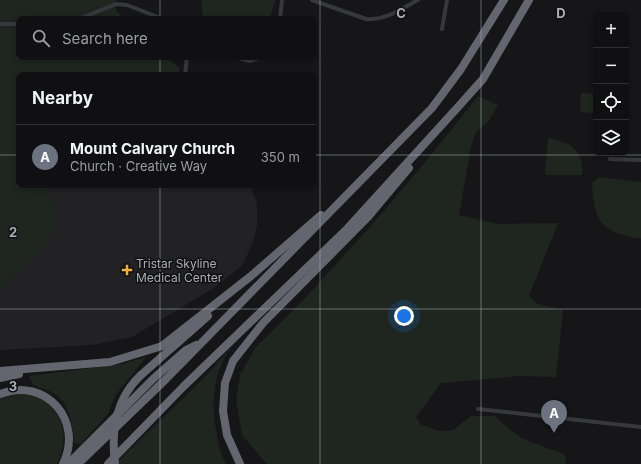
<!DOCTYPE html>
<html lang="en">
<head>
<meta charset="utf-8">
<style>
	body { margin:0; font-family:Inter,sans-serif; background:#19191b; color:#f1f3f6 }
	.controls { position:absolute; right:12px; top:12px; display:grid; overflow:hidden; border-radius:8px; box-shadow:0 2px 6px #0003 }
	.controls button { width:36px; height:36px; display:grid; place-items:center; padding:0; border:0; border-bottom:1px solid #303032; background:#101012; color:#f1f3f6; font:20px sans-serif }
	.you { position:absolute; left:404px; top:316px; width:14px; height:14px; margin:-10px; border:3px solid #fff; border-radius:50%; background:#1a73e8; box-shadow:0 0 0 6px #1a73e833 }
	.badge { display:grid; place-items:center; width:26px; height:26px; border-radius:50%; background:#7c3aed; color:#fff; font-size:13px; font-weight:700 }
	.pin { position:absolute; translate:-50% -33px; filter:drop-shadow(0 1px 2px #0008) }
	.pin::after { content:''; position:absolute; top:21px; width:14px; height:12px; background:inherit; clip-path:polygon(0 0,100% 0,50% 100%) }
	.list { margin:0; padding:0; list-style:none }
	h2 { display:flex; justify-content:space-between; align-items:center; height:52px; margin:0; padding:0 16px; font-size:17px }
	h2 small { font-size:13px; font-weight:400; color:#9c9d9f }
	.list li { display:grid; grid-template-columns:26px 1fr auto; gap:12px; align-items:center; box-sizing:border-box; height:64px; padding:0 16px; border-top:1px solid #303032 }
	.list b { display:block; font-size:15px; white-space:nowrap }
	.list p { margin:0; font-size:13px; white-space:nowrap; color:#9c9d9f }
	.list em { font-size:13px; font-style:normal; color:#9c9d9f }
	.icon { flex:none; width:22px; height:22px; fill:none; stroke:currentColor; stroke-width:2; stroke-linecap:round; stroke-linejoin:round }
	.map { position:relative; flex:none; width:641px; height:464px; overflow:hidden }
	.search { position:absolute; background:#101012; box-shadow:0 2px 6px #0003; left:16px; top:16px; width:300px; height:44px; display:flex; align-items:center; gap:10px; box-sizing:border-box; padding:0 14px; border-radius:8px; color:#9c9d9f; font-size:15px }
	.panel { position:absolute; background:#101012; box-shadow:0 2px 6px #0003; left:16px; top:72px; width:300px; height:116px; border-radius:8px }
	.map>svg:first-child { display:block }
</style>
</head>
<body>
<div class="map">
<svg width="641" height="464" viewBox="0 0 641 464">
	<rect width="100%" height="100%" fill="#161618"/>
	<!-- built -->
	<path fill="#222225" d="M48 185H250L257 203V226L253 242 242 266 212 289 132 337 92 345 0 350V289L55 225Z"/>
	<!-- green -->
	<g fill="#1e261f">
		<path d="M0 0H116V11L125 19H19V57H167L180 69 178 75H19V185H48C50 195 57 216 55 225 49 250 16 271 0 289Z"/>
		<path d="M201 0H276L269 19H203Z"/>
		<path d="M581 93 596 94V113L580 112Z"/>
		<path d="M478 96 498 105 488 122 476 132 471 147 459 215 498 224 558 223 529 296 537 304 563 310 556 377 520 376 441 383 416 417 420 424 439 431 453 430 471 416H494L521 438 566 455 565 464H267L242 435 236 400 240 375 255 348 306 297 369 228 423 165Z"/>
		<path d="M548 138C569 141 585 151 582 175H547L545 173Z"/>
		<path d="M599 177 641 182V238C635 239 628 236 623 235 595 227 594 209 592 183Z"/>
		<path d="M232 346C212 373 211 404 217 435 219 446 220 455 227 464H117V462L206 376Z"/>
		<path d="M145 357H146L115 396 108 414 81 444 74 443C73 428 70 404 56 395 50 390 40 388 33 385L29 376 123 364Z"/>
		<path d="M26 392C33 395 43 398 48 403 67 420 67 443 57 464H0V397Z"/>
	</g>
	<g fill="none" stroke-linecap="round" stroke-linejoin="round">
		<!-- minor -->
		<g stroke="#37383d" stroke-width="4">
			<path d="M312 0 366 19C385 21 403 8 418 0"/>
			<path d="M79 19 116 4 127 5 163 19"/>
			<path d="M280 19 282 0"/>
			<path d="M0 24H19"/>
			<path d="M442 29 447 0"/>
			<path d="M234 57 250 61 262 57"/>
			<path d="M185 75 187 57"/>
			<path d="M610 159 641 160"/>
			<path d="M478 409 641 427"/>
		</g>
		<!-- motorway -->
		<g stroke="#63666e" stroke-width="8">
			<path d="M0 371 110 362 162 346 251 276 321 215"/>
			<path d="M141 375 208 316"/>
			<path d="M0 378 19 374"/>
			<path d="M0 394C46 376 84 421 63 464"/>
			<path d="M68 464 153 379 186 350 196 345"/>
			<path d="M78 464 166 379 432 108 461 69 504 0"/>
			<path d="M108 464 184 386 346 230 458 107 483 79 529 0"/>
			<path d="M240 464 227 435 223 411 225 383 233 361 263 323 368 217 409 168"/>
		</g>
		<!-- motorway-bridge -->
		<path stroke="#63666e" stroke-width="8" d="M115 464C111 431 115 399 141 375"/>
	</g>
	<!-- grid -->
	<path fill="none" stroke="#a8adb8" stroke-width="1" stroke-opacity="0.55" d="M160 0V19M320 0V464M481 0V464M160 57V75M0 155H19M313 155H641M160 185V464M0 309H641"/>
	<!-- markers -->
	<path fill="#f2b134" stroke="#111113" stroke-width="1.5" d="M125 264h4v4h4v4h-4v4h-4v-4h-4v-4h4z"/>
	<g text-anchor="middle" dominant-baseline="central" stroke-width="3" stroke-linejoin="round" paint-order="stroke">
		<!-- poi labels -->
		<g font-size="12" fill="#a8adb8" stroke="#111113" text-anchor="start">
			<text x="136" y="263">Tristar Skyline<tspan x="136" dy="14">Medical Center</tspan></text>
		</g>
	</g>
	<g font-size="13" text-anchor="middle" font-weight="bold" fill="#a8adb8" stroke="#111113" stroke-width="3" stroke-linejoin="round" paint-order="stroke">
		<text x="401" y="18">C</text>
		<text x="561" y="18">D</text>
		<text x="13" y="237">2</text>
		<text x="13" y="391">3</text>
	</g>
</svg>
<div class="controls">
<button>+</button>
<button>−</button>
<button><svg class="icon" aria-label="locate" viewBox="0 0 24 24"><circle cx="12" cy="12" r="6"/><path d="M12 2v4M12 18v4M2 12h4M18 12h4"/></svg></button>
<button><svg class="icon" aria-label="layers" viewBox="0 0 24 24"><path d="M12 4l9 5-9 5-9-5zM3 14l9 5 9-5"/></svg></button>
</div>
<div class="you"></div>
<div class="pin badge" style="left:554px;top:433px;background:#6b7280">A</div>
<div class="search"><svg class="icon" aria-label="search" viewBox="0 0 24 24"><circle cx="10" cy="10" r="6"/><path d="M15 15l6 6"/></svg>Search here</div>
<section class="panel">
<h2>Nearby<small></small></h2>
<ul class="list">
<li><span class="badge" style="background:#6b7280">A</span><div><b>Mount Calvary Church</b><p>Church · Creative Way</p></div><em>350 m</em></li>
</ul>
</section>
</div>
</body>
</html>
